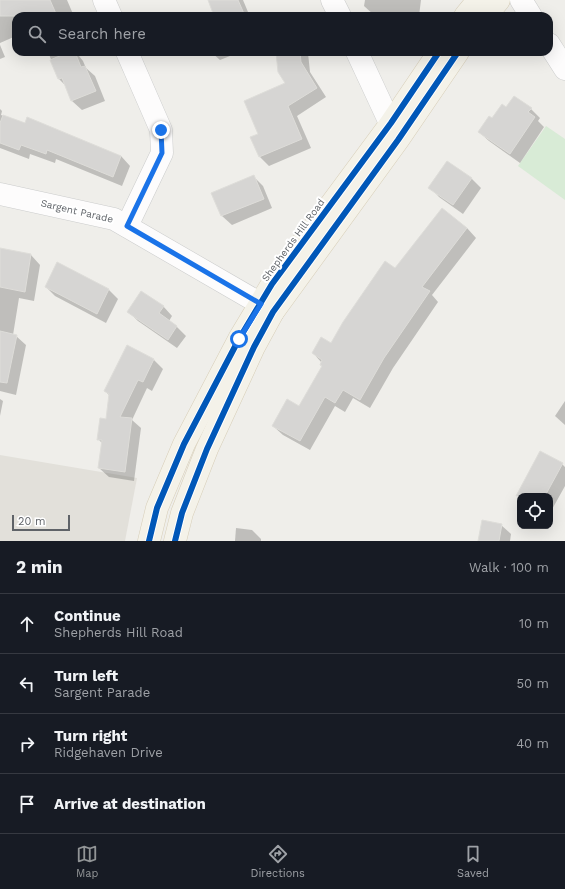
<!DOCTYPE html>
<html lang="en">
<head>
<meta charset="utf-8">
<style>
	body { margin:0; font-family:"Work Sans",sans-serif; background:#242831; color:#f1f3f6 }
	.controls { position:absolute; right:12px; bottom:12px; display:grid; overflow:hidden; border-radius:8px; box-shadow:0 4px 16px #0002 }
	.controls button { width:36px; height:36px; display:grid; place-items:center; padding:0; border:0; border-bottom:1px solid #363941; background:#171b24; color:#f1f3f6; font:20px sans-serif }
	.scale { position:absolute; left:12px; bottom:10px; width:58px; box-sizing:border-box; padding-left:4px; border:2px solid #5f6368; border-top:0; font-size:11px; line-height:14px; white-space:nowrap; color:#5f6368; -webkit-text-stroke:3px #fff; paint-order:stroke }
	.stop { position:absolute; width:12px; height:12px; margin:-9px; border:3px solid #1a73e8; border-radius:50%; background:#fff }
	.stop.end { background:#1a73e8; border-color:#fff; box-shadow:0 1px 4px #0008 }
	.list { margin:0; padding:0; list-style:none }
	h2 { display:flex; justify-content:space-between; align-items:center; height:52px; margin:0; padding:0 16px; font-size:17px }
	h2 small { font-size:13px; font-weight:400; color:#9ea1a6 }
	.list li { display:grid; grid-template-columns:26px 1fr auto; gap:12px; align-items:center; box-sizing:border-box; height:60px; padding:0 16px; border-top:1px solid #363941 }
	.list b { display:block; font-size:15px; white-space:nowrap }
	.list p { margin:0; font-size:13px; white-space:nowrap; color:#9ea1a6 }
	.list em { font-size:13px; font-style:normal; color:#9ea1a6 }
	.icon { flex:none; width:22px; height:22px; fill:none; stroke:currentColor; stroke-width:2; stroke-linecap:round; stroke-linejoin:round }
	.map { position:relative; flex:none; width:565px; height:541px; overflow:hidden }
	.search { position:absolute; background:#171b24; box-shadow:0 4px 16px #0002; left:12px; right:12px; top:12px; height:44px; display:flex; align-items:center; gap:10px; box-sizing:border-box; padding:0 14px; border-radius:12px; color:#9ea1a6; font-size:15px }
	.sheet { height:292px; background:#171b24 }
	nav { display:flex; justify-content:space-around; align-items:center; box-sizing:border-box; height:56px; border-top:1px solid #363941; background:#171b24; font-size:11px; color:#9ea1a6 }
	nav a { display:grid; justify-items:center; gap:2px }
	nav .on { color:#919496 }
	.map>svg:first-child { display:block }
</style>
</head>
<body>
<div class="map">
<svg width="565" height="541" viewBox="0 0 565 541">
	<rect width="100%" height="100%" fill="#efeeea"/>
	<!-- education -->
	<path fill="#e2e0da" d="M0 455 137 478 125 541H0Z"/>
	<!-- green -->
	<path fill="#d8ebd6" d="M546 126 565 139V200L518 166Z"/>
	<!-- shadow -->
	<g fill="#0003">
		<path d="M0 0H67L73 14 68 16H16V36L0 43Z"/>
		<path d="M209 0H243L248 12 252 16H215Z"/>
		<path d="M365 0H421L419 16 374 15 364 6Z"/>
		<path d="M0 45 5 57 0 59Z"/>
		<path d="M48 52H77L79 56 83 61 86 68 95 76 105 101 82 110 72 101 66 86 59 79Z"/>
		<path d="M211 52H240L220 60Z"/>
		<path d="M278 52H307L308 53 310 72 326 97 297 116 311 148 269 166 260 157 252 138 260 134 286 83Z"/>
		<path d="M507 108 531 109 540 118 538 121 544 127 520 163 489 141 479 132Z"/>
		<path d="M0 109 2 111 1 115 121 156 130 166 122 186 56 159 55 163 30 154 29 159 0 148Z"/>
		<path d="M447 162 472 179 481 188 463 214 439 197 430 187Z"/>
		<path d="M253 176 263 186 272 208 232 225 222 216 213 194Z"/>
		<path d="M467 228 476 238 432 295 438 302 393 368 370 408 353 398 345 412 335 406 310 450 283 435 273 426 299 407 323 366 322 363 313 353 331 345 396 270Z"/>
		<path d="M0 249 31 255 40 265 34 301 19 298 13 335 16 336 26 345 16 395 0 391Z"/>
		<path d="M58 263 109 290 118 299 106 323 55 296 46 287Z"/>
		<path d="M163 306 172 316 169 321 176 326 186 336 177 348 138 321 129 312Z"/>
		<path d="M154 360 163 369 152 391 147 388 132 420 141 428 134 481 109 477 99 468 102 443 98 439 107 420 110 396 105 391Z"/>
		<path d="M0 399 3 401 0 416Z"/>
		<path d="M565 401V425L555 416Z"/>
		<path d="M562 464 565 467V486L550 513V496H520V497L518 495Z"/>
		<path d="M501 525 511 534 510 541H479Z"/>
		<path d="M236 528 252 530 261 539V541H235Z"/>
	</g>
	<!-- building -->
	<g fill="#d6d5d3" stroke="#deddd9">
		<path d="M0 0H50L57 16H0Z"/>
		<path d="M208 0H238L245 16H214Z"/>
		<path d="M69 52H75L81 67 85 66 96 91 71 101 62 78 58 79 50 60Z"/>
		<path d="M276 52H300L301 62 317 88 288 106 302 139 259 157 250 137 258 134 244 101 285 83 278 72Z"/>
		<path d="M514 96 532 108 528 112 535 117 510 154 478 132 489 116 492 118 502 104 506 107Z"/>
		<path d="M3 115 25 123 27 117 121 156 113 177 47 150 46 154 21 145 19 150 0 143V123Z"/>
		<path d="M447 161 472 178 453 205 428 188Z"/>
		<path d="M254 175 264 199 221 216 211 193Z"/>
		<path d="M442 208 467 228 422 287 430 291 384 358 360 400 343 390 335 403 325 397 300 441 272 426 287 399 299 406 322 366 320 365 322 360 312 353 321 337 331 343 343 322 385 261 395 268Z"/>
		<path d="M0 248 31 254 25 292 0 287Z"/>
		<path d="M57 262 109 289 97 314 45 287Z"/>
		<path d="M141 291 164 306 159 313 177 326 168 340 127 312Z"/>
		<path d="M0 331 17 335 7 383 0 382Z"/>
		<path d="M127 345 154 359 143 382 138 380 120 417 132 418 125 472 98 468 102 440H97L100 418 106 419 109 394 104 391Z"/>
		<path d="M540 451 563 463 545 496H516Z"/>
		<path d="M482 520 502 524 499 541H478Z"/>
	</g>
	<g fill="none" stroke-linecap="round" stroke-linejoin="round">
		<defs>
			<g id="minor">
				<path d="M104 0 111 16"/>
				<path d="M332 0 340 16"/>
				<path d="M521 0 531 16"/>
				<path d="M549 44 565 69"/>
				<path d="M127 52 161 130 162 153 127 226"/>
				<path d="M357 52 397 138"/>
				<path d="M0 194 114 219 261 304 273 312"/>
			</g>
			<g id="major">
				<path d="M465 16 478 0"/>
				<path d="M486 16 499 0"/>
				<path d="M149 541 157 508 184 444 239 339 272 284 391 123 439 52"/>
				<path d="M175 541 182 513 207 449 254 347 273 312 398 140 458 52"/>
			</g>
		</defs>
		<!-- minor casing -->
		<use href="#minor" stroke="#cbcccc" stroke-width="23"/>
		<!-- major casing -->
		<use href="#major" stroke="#d7ceb8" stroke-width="23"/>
		<!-- minor -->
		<use href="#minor" stroke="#fdfcfc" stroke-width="22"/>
		<!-- major -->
		<use href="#major" stroke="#f4f2e9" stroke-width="22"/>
		<defs>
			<g id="cycleway">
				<path d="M149 541 157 508 184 444 239 339 272 284 391 123 439 52"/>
				<path d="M175 541 182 513 207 449 254 347 273 312 398 140 458 52"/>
			</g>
		</defs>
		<!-- cycleway casing -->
		<use href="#cycleway" stroke="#fff" stroke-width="8"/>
		<!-- cycleway -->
		<use href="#cycleway" stroke="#0057b8" stroke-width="6"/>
	</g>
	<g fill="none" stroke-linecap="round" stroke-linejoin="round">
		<!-- route -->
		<path stroke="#1a73e8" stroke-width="5" d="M161 130 162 153 127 226 261 304 239 339"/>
	</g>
	<g text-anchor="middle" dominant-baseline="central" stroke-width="4" stroke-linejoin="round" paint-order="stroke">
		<!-- street labels -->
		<g font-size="10" fill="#5f6368" stroke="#fff">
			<text transform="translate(77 211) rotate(13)">Sargent Parade</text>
			<text transform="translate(293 240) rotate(-54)">Shepherds Hill Road</text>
		</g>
	</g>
</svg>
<div class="controls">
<button><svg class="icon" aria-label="locate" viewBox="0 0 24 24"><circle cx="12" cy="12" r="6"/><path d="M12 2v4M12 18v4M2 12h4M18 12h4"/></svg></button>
</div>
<div class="scale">20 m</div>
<div class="stop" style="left:239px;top:339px"></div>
<div class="stop end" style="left:161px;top:130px"></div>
<div class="search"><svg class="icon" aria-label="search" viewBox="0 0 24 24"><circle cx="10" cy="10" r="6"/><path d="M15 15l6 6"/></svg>Search here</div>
</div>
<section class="sheet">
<h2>2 min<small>Walk · 100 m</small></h2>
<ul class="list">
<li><svg class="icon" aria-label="ahead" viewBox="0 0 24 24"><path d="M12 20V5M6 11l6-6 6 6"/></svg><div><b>Continue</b><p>Shepherds Hill Road</p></div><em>10 m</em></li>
<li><svg class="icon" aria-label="left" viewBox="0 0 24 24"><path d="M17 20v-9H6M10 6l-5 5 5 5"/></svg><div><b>Turn left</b><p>Sargent Parade</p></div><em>50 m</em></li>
<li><svg class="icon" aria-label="right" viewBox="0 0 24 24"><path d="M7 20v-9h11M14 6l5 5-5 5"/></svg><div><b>Turn right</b><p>Ridgehaven Drive</p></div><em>40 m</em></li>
<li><svg class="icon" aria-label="arrive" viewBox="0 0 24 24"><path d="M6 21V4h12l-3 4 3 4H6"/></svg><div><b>Arrive at destination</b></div></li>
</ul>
</section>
<nav>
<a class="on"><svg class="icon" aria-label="map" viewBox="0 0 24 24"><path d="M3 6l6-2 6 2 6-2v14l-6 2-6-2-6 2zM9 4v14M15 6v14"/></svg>Map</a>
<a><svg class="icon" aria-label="directions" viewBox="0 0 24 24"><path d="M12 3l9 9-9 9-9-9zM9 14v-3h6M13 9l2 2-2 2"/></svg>Directions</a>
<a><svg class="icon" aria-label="saved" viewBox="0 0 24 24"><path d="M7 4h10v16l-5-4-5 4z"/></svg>Saved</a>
</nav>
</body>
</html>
